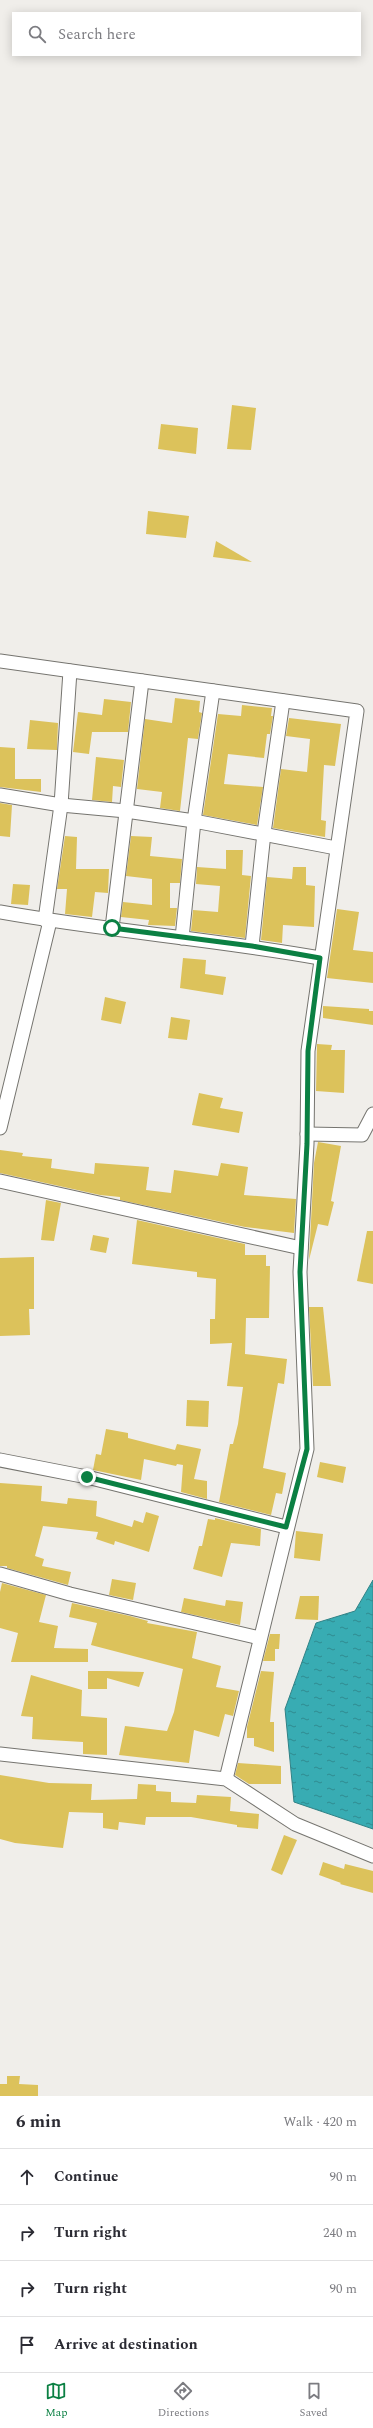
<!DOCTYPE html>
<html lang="en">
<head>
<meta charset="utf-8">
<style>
	body { margin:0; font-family:Spectral,serif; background:#f2f2f3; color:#2b2b33 }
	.stop { position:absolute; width:12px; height:12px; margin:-9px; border:3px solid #0b8043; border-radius:50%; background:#fff }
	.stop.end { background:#0b8043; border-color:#fff; box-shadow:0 1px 4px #0008 }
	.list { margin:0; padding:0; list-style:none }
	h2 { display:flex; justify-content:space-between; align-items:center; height:52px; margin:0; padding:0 16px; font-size:17px }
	h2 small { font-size:13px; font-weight:400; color:#7c7c81 }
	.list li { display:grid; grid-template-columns:26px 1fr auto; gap:12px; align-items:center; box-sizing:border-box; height:56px; padding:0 16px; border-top:1px solid #e1e1e2 }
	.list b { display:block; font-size:15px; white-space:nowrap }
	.list em { font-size:13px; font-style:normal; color:#7c7c81 }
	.icon { flex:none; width:22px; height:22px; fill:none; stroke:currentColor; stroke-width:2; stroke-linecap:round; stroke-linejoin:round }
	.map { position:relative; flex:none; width:373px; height:2096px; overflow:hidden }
	.search { position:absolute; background:#fff; box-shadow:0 2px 10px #0003; left:12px; right:12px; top:12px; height:44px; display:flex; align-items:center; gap:10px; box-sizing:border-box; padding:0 14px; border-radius:0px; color:#7c7c81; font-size:15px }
	.sheet { height:276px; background:#fff }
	nav { display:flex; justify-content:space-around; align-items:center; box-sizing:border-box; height:56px; border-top:1px solid #e1e1e2; background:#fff; font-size:11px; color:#7c7c81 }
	nav a { display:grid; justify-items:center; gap:2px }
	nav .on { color:#0b8043 }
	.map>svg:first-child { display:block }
</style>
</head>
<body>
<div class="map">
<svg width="373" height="2096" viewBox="0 0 373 2096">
	<defs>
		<pattern id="water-ripples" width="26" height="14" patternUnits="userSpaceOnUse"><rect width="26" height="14" fill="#38acb3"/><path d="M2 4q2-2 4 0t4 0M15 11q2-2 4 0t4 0" fill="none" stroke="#2f8b91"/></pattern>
	</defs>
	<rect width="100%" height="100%" fill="#f0eeea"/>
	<!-- water -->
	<path fill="url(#water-ripples)" stroke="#318286" d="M373 1580V1829L294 1802 285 1709 316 1623 355 1611Z"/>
	<!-- building -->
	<g fill="#dcc25b">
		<path d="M232 405 256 408 251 450 227 449Z"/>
		<path d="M161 424 198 428 196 454 158 449Z"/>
		<path d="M148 511 189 516 186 538 146 534Z"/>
		<path d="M216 541 252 562 213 557Z"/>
		<path d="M175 698 200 701 199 712 202 713 198 739 188 738 180 811 160 808 162 792 137 789 145 719 172 723Z"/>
		<path d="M104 699 131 702 128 732H92L89 754 73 752 78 712 102 715Z"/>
		<path d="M242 705 272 708 271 716H273L270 734H267L264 758 228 754 224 784 263 787 257 825 203 815 218 714 241 716Z"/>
		<path d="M289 718 341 724 335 766 324 765 321 820 326 821 325 837 273 828 281 769 307 772 310 739 286 736Z"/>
		<path d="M30 720 58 723 57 750 27 749Z"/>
		<path d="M0 747 15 748V779H41V792L0 787Z"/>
		<path d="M96 757 124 760 121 787 113 786 112 802 92 800Z"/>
		<path d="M0 803 12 805 10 837 0 836Z"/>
		<path d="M65 836 77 837 76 869H109L108 893 95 892 92 917 65 914 67 889H57Z"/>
		<path d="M131 836 152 837 150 856 182 859 180 883H170V908H177L175 926 148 925 149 920 121 917 123 902 152 905V879L126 876Z"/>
		<path d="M226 850H243L242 875 251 876 245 938 191 931 193 910 218 912 220 886 196 884 197 867 226 869Z"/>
		<path d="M293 867H306V885L315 886 314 927 283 925 282 943 261 940 267 877 292 879Z"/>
		<path d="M13 884 30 885 28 905 11 904Z"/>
		<path d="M337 909 359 912 353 950 373 952V983L327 978Z"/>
		<path d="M183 958 206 960 205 974 226 977 223 995 180 988Z"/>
		<path d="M105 997 126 1002 121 1024 101 1020Z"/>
		<path d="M323 1006 369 1009V1011H373V1025L323 1018Z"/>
		<path d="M171 1017 190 1020 187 1040 168 1038Z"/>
		<path d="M317 1044 332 1045 331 1050H345L344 1093 316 1091Z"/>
		<path d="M199 1093 223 1098 220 1108 243 1112 239 1133 192 1125Z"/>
		<path d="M318 1142 341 1146 331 1201 334 1202 328 1226 318 1224 309 1260 314 1163Z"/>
		<path d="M0 1150 23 1153 22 1156 52 1159 51 1168 94 1174 95 1163 149 1167 146 1190 171 1193 174 1170 218 1176 221 1163 248 1167 244 1195 296 1199 294 1233 245 1227 120 1200V1197L100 1195 0 1173Z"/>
		<path d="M46 1200 61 1203 54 1241 41 1240Z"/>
		<path d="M137 1220 245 1244V1255H266V1266H270L269 1318H246L245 1354 287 1359 284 1384 278 1383 263 1468 286 1473 282 1494 276 1493 271 1515 219 1502 230 1444H233L238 1424 243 1387 227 1386 232 1343 210 1344V1319H215L216 1279 197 1277V1272L132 1264Z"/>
		<path d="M367 1231H373V1284L357 1281Z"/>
		<path d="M93 1235 109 1238 106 1253 90 1250Z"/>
		<path d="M34 1257V1309H29L30 1335 0 1336V1258Z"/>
		<path d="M309 1307H323L331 1386H313Z"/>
		<path d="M187 1400 209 1401 208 1427 186 1426Z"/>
		<path d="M106 1429 128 1433V1438L175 1450 177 1444 201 1449 194 1479 207 1481V1499L181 1492 183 1465 177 1464 176 1466 144 1459 141 1480 93 1470 96 1454 101 1455Z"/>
		<path d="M320 1462 346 1467 343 1483 317 1477Z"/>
		<path d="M0 1483 42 1486 41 1501 67 1504 68 1498 97 1501 96 1516 132 1527 134 1520 143 1523 146 1512 159 1516 149 1552 115 1541 114 1545 96 1539 98 1532 43 1526 35 1556 44 1559 42 1566 71 1572 68 1585 7 1568V1566H0Z"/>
		<path d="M215 1518 261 1529 260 1546 231 1543 222 1577 193 1569 199 1546H202L208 1519 215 1520Z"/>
		<path d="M296 1531 323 1534 320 1561 294 1558Z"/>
		<path d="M112 1579 136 1583 133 1600 109 1595Z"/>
		<path d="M2 1583 46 1595 39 1622 58 1626 54 1648 88 1649V1662H11L18 1633 0 1628V1592Z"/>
		<path d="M300 1596H319L318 1620 295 1619Z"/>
		<path d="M184 1598 225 1606 226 1600 243 1602 240 1625 181 1612Z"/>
		<path d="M72 1603 130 1616 148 1621 147 1623 197 1632 192 1658 221 1666 216 1687 239 1691 233 1716 225 1714 219 1737 194 1730 189 1763 119 1755 125 1726 167 1731 174 1712 183 1669 91 1645 97 1623 69 1617Z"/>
		<path d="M270 1634H280L279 1649H275V1661H263Z"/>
		<path d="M88 1671H107L144 1672 139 1687 107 1678V1689H88Z"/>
		<path d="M261 1671 274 1672 270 1722H274V1752L254 1746V1738H247V1727Z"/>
		<path d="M31 1675 82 1690 81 1716 107 1718V1755L83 1754V1742L32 1739 33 1717 21 1716Z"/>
		<path d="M238 1763 281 1766V1784H249L235 1775Z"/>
		<path d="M0 1775 49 1783 92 1784 91 1800 137 1799 138 1784 156 1785V1791L171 1792V1802L196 1803 197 1795 231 1797 230 1811 259 1814 258 1829 237 1827V1825L191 1817H146L145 1825 119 1822 118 1830 103 1828V1813L69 1812 63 1848 15 1843 0 1839Z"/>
		<path d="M284 1835 297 1840 282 1875 271 1870Z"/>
		<path d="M323 1862 344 1869 345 1864 373 1871V1893L340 1884 341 1883 319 1875Z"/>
		<path d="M7 2076H20L19 2084 38 2085V2096H0V2084H7Z"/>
	</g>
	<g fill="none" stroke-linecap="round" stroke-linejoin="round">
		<defs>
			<g id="minor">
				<path d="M0 661 357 711 308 1051 307 1144 300 1272 307 1449 226 1779"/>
				<path d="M0 795 61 805 126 811 194 821 336 848"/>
				<path d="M0 912C106 931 214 939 320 958"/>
				<path d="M45 920 61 805 70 671"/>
				<path d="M112 928 142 681"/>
				<path d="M182 938 194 821 213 691"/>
				<path d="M252 946 264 833 283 701"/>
				<path d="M0 1128 50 921"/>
				<path d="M307 1134 362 1135 373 1114"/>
				<path d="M0 1181 301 1248"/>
				<path d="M0 1460 87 1477 286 1527"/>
				<path d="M0 1574 70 1594 260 1638"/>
				<path d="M0 1754 226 1779 295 1824 373 1856"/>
			</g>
		</defs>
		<!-- minor casing -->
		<use href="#minor" stroke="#75746f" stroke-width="15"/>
		<!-- minor -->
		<use href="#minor" stroke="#fff" stroke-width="13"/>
	</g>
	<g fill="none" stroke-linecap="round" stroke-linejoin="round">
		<!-- route -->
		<path stroke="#0b8043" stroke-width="5" d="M87 1477 286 1527 307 1449 300 1272 307 1144 308 1051 320 958 252 946 112 928"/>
	</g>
</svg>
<div class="stop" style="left:112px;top:928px"></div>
<div class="stop end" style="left:87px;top:1477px"></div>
<div class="search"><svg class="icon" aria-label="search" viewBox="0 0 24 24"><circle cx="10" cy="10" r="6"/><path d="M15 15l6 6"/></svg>Search here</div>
</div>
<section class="sheet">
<h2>6 min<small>Walk · 420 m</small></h2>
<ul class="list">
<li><svg class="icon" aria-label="ahead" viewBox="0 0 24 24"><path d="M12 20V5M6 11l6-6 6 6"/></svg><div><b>Continue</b></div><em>90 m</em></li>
<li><svg class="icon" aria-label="right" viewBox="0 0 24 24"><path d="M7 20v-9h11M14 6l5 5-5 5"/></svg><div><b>Turn right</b></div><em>240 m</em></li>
<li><svg class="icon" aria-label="right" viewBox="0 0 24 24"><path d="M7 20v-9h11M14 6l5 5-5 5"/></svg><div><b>Turn right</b></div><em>90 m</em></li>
<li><svg class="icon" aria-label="arrive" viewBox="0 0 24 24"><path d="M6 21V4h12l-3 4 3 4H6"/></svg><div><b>Arrive at destination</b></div></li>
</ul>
</section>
<nav>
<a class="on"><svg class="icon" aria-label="map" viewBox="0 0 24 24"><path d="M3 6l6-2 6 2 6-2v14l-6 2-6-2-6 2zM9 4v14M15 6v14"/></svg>Map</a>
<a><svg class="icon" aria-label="directions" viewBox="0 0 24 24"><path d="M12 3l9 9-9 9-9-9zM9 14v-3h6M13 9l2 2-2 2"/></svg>Directions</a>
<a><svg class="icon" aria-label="saved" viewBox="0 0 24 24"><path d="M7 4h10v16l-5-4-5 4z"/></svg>Saved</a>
</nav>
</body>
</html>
